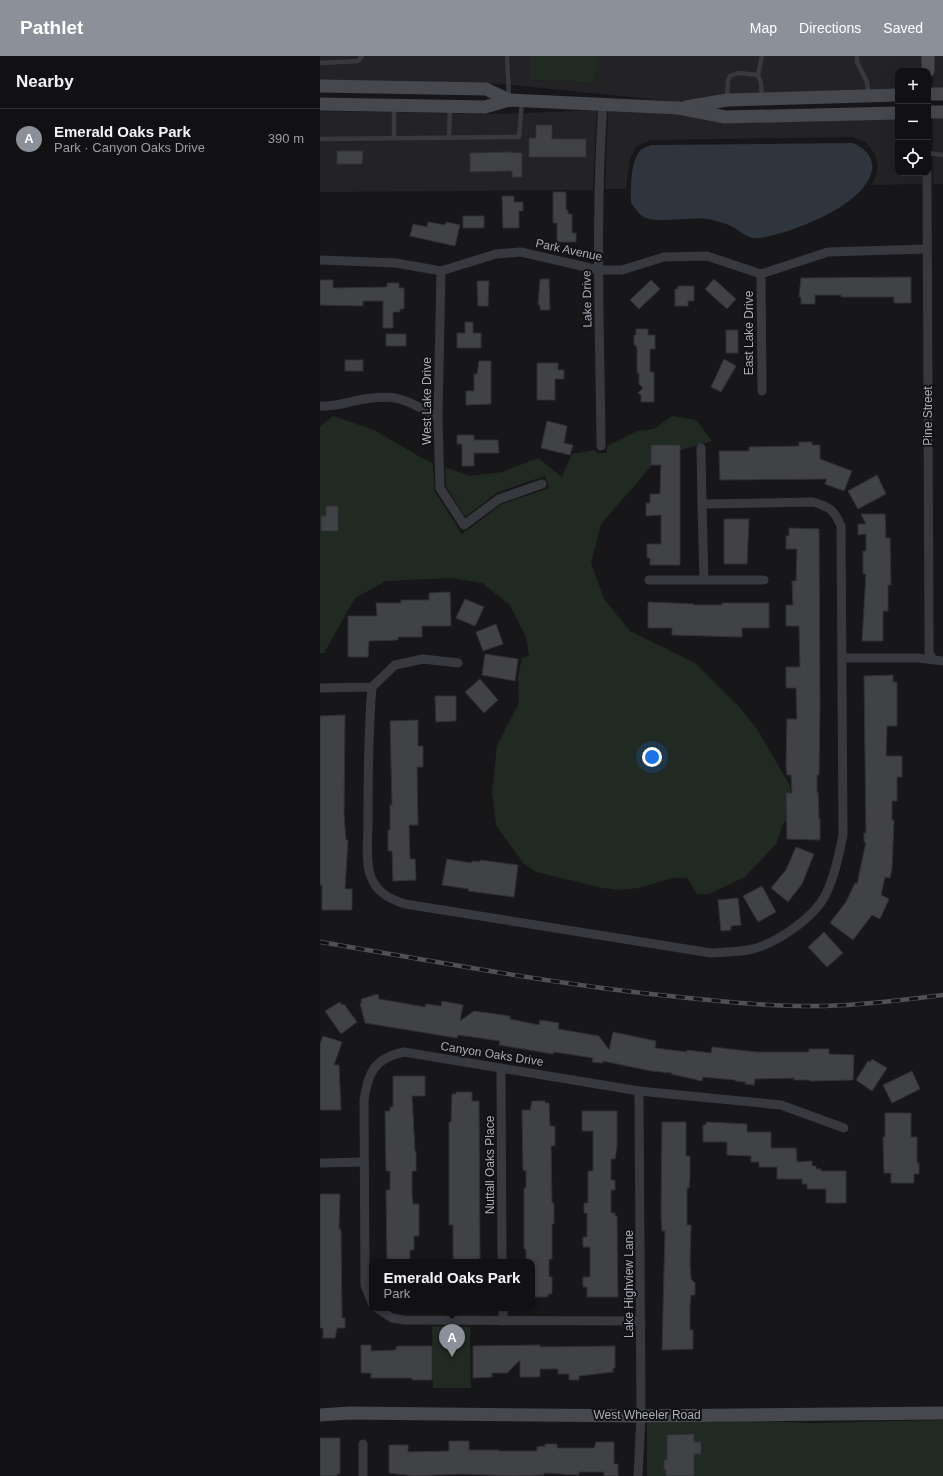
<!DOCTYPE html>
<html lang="en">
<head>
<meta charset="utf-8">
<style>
	body { margin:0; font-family:Arial,sans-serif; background:#1e1f21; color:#f1f3f6 }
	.controls { position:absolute; right:12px; top:12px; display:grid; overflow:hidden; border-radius:8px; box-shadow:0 4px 16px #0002 }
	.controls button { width:36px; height:36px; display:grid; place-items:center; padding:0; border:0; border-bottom:1px solid #303133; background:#111113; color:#f1f3f6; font:20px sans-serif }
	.you { position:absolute; left:332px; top:701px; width:14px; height:14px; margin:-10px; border:3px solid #fff; border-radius:50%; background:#1a73e8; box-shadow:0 0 0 6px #1a73e833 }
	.badge { display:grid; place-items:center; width:26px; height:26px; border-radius:50%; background:#8c9099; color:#fff; font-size:13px; font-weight:700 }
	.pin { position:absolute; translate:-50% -33px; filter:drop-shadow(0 1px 2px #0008) }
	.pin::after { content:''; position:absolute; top:21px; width:14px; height:12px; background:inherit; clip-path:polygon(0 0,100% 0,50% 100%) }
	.popup { position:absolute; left:49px; top:1203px; width:166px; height:52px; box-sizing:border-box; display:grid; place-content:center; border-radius:8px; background:#111113; filter:drop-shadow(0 1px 3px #0005); font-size:13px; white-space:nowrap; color:#9c9da0 }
	.popup b { font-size:15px; color:#f1f3f6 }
	.popup::after { content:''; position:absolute; left:50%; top:100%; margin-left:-8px; border:8px solid transparent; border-top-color:#111113 }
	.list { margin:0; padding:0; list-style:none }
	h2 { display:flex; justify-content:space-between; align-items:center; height:52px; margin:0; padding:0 16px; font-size:17px }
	h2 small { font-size:13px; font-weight:400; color:#9c9da0 }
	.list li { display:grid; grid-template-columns:26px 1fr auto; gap:12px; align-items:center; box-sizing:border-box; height:60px; padding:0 16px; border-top:1px solid #303133 }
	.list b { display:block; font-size:15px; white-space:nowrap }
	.list p { margin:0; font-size:13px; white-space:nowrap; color:#9c9da0 }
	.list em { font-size:13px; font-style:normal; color:#9c9da0 }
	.icon { flex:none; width:22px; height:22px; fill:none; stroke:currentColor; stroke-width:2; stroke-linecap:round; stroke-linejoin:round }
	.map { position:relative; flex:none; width:623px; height:1420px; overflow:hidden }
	header { display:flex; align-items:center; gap:24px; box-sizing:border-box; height:56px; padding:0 20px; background:#8c9099; color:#fff }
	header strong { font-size:19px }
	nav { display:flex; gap:22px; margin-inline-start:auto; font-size:14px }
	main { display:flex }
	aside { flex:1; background:#111113 }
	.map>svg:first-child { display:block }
</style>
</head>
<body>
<header>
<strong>Pathlet</strong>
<nav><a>Map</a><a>Directions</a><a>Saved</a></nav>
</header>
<main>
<aside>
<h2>Nearby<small></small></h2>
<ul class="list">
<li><span class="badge">A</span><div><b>Emerald Oaks Park</b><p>Park · Canyon Oaks Drive</p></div><em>390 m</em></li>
</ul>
</aside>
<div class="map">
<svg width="623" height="1420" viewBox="0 0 623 1420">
	<rect width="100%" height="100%" fill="#171719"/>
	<!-- built -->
	<g fill="#232326">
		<path d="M0 0H211V24L275 27 278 0H602V15H578V33L407 38 359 46 184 28 0 24Z"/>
		<rect x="613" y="0" width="10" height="32"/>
		<path d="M277 54 273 134 0 136V55L184 58Z"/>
		<path d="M288 55 359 58 405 67 578 63V117H602V128L551 129 556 120 558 110 555 98 546 87 533 81 331 84 317 90 310 102 306 133H285Z"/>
		<rect x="613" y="62" width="10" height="66"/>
	</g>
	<!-- green -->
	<g fill="#212923">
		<path d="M211 0H278L275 27 211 24Z"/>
		<path d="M13 360 54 374 102 402 113 407 115 436 142 478 182 448 229 432 225 420 178 436 145 461 126 430 125 411 150 420 182 416 218 402 242 421 252 398 276 394V397H287V390L317 375 334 373 352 360 376 364 392 385 351 397 334 407 281 468 271 507 284 543 310 575 375 607 420 652 437 673 469 728 474 750 469 761 462 770 457 787 425 821 389 838H377L367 822H352L319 832 298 834 282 832 216 816 204 808 176 769 172 736 177 690 199 647 198 621 202 602 209 600 206 581 190 549 162 527 130 522 66 525 35 542 4 597H0V370Z"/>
		<path d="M112 1270 150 1271 151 1332H113Z"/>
		<path d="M623 1364V1420H327V1366L432 1365 493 1367Z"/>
	</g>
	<!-- water -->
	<path fill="#2e353d" d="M533 87C544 92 554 100 552 114 546 149 472 177 440 182 429 184 421 176 413 171 406 167 394 164 387 163 370 161 339 167 326 162 320 160 315 152 311 147 311 133 310 106 320 95 322 92 327 91 331 89Z"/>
	<!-- building -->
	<g fill="#414246" stroke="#313135">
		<path d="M216 69H232V83H266V101H209V82H216Z"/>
		<path d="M17 95H43L42 108H17Z"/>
		<path d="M187 96 202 97V121H192V115L150 116V97Z"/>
		<path d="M233 136H246V154H248V158H252V177H256V186H237V167H233Z"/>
		<path d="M182 140H194V146H203V155H199V172H183Z"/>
		<rect x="143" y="160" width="21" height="12"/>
		<path d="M108 166 125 169 126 166 140 169 135 190 90 180 93 168 107 171Z"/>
		<path d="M591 221V247H574V241H521V239H495V248H481V241H479L481 222Z"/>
		<path d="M220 223H229L230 254H220V249H218Z"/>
		<path d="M394 223 416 243 407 253 385 233Z"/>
		<path d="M0 224H13V232L67 231V227H79V232H84V253H80V256H73V272H63V245H43V250L0 249Z"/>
		<path d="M331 224 340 233 319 253 310 244Z"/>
		<path d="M157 225H169L168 250H158Z"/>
		<path d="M358 230H374V245H368V250H355V233H358Z"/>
		<path d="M145 266H153V277H161V292H137V277H145Z"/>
		<path d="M316 273H328V279H335V293H330V316H334V346H321V339L318 337 323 332 319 328V317H317V293L316 289H314V279H316Z"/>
		<rect x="406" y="274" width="12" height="23"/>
		<rect x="66" y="278" width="20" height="12"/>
		<path d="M404 303 416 310 401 336 391 331Z"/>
		<rect x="25" y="304" width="18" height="11"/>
		<path d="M159 305H171V348L146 349V335H154V318H157Z"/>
		<path d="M217 307H238V314H244V323H235V344H217Z"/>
		<path d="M227 365 247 370 244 387 253 389 250 399 221 392Z"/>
		<path d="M137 379H154V384H178L179 397H154V410H142V388H137Z"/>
		<path d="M479 386H492V389H500V403L532 415 524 435 505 428 507 423 400 424 399 395H429V391L479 390Z"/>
		<path d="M331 389H360V509H330V502H327V488H341V459L326 460V447H330V438H340L341 409H331Z"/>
		<path d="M557 419 566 438 538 453 528 435Z"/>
		<path d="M6 450H18V475H1V460H6Z"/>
		<path d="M541 458H565L566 482H570L571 529H568V555H563V585H542L546 518H543V495H546V478L538 479V468H546Z"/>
		<path d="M404 463H429L427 508H404Z"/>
		<path d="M469 472 499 473 500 650 499 719H497V737L498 736 499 763H500V784L467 783 466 737H472L471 719H467L466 708 467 663H477L476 632H466V611H480L479 570H466V549H473L472 525H476L477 493H466V480H469Z"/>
		<path d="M130 536 131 570H102V581H78V584L49 585 48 601H28V560H57L56 547H81V544H109V537Z"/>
		<path d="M145 543 164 551 155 570 136 562Z"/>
		<path d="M328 546 374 548 373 549H402V547H449V572H422V581L352 579V572H328Z"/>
		<path d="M176 568 183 588 163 595 156 576Z"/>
		<path d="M165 598 198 603 195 625 162 619Z"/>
		<path d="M573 619V626H577V670H567L566 700H582V721H577V745H572V764H574L572 812 570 822 565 821 561 839 569 843 560 863 552 859 533 884 510 867 526 846 535 827 537 828 546 786H544V777H546L544 620Z"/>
		<path d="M160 623 178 644 164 657 145 636Z"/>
		<path d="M115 640H136V665L116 666Z"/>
		<path d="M25 659 24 759 26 784H28L25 833H32V854H2V829H0V660Z"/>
		<path d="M98 664V690H103V711H97L98 769H89L90 803H95L96 824 73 825 72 795H68V774H70V749H72L70 665Z"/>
		<path d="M476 791 494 798 482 828 468 846 451 832 466 814Z"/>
		<path d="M127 803 152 807V805L160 806V804L198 809 194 841 148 835 149 833 122 829Z"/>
		<path d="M442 830 456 856 438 866 423 840Z"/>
		<path d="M418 842 421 869 411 870V874L401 875 398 844Z"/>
		<path d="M504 876 523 897 507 911 488 891Z"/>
		<path d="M58 938 59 943 105 951 106 948 121 950 122 945 143 949 140 965 154 955 190 960V963L219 969 220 964 239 967 238 973 279 980 289 994 293 976 336 985 335 992 367 996V994L391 997 392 991 436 996H489V993H509V998L534 999 533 1024 490 1025V1024H474V1022L435 1023 434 1029 425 1028V1026L415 1025V1024L383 1021 382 1025 351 1018 352 1017 331 1015 283 1005V1007L272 1006 273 1002 234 996 233 998 179 989 180 985 138 979 137 982 45 967 40 947H42L41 943Z"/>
		<path d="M20 946 22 949 24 948 37 966 21 978 5 955Z"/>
		<path d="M3 980 22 986 14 1009H19L21 1054H0V988Z"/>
		<path d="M552 1003 567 1012 552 1035 536 1024 548 1005 550 1006Z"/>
		<path d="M592 1015 600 1033 572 1047 563 1029Z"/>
		<path d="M73 1020H105V1040H92L95 1095H96V1115H92V1138L93 1148H99V1180H94V1194H90V1206H67L66 1134H70V1115H66L65 1055H70V1051H73Z"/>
		<path d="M136 1036H152V1045H159L160 1206H133V1169H129V1066H131L132 1038H136Z"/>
		<path d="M212 1045H225V1047H229L230 1070H235V1090H231L232 1147H234V1168H232V1203H229V1221H232V1238H228V1241H213L212 1206H206V1193H204V1132H206V1114L203 1115 202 1054H210Z"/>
		<path d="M262 1055H297V1090L295 1103H291V1124H295V1134H291V1157H295V1160H297L298 1241H267V1231H263V1221H270V1191H263V1181H267V1157H264V1147H268V1115H273V1075H262Z"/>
		<path d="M565 1057H591V1081H597V1107H599V1118H594V1127H571V1117H564L563 1081H565Z"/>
		<path d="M342 1066H366V1100H370V1121L369 1132H367V1169H371L370 1207 371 1223 375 1227V1239H371L370 1250V1274H373V1293L342 1294 345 1175H342L341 1159Z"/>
		<path d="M386 1066 427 1068V1076H451V1092H476L477 1106 492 1105V1110H496V1113H501V1115H526V1147H506V1133H487V1128H482V1123H457V1111H439V1106H431V1100L407 1099V1086H383V1069H386Z"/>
		<path d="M0 1138H20L19 1173H21L22 1262H25V1272H17L15 1282H3V1272H0Z"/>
		<path d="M41 1289H51V1295L76 1294V1291L79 1290H112V1324H92V1322H51V1317H41Z"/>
		<path d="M220 1289V1291L295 1290V1312H293V1316L259 1320V1324H249V1318H238V1313H220V1321H200V1304L187 1317H172V1321L153 1322V1290Z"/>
		<path d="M374 1378V1386H381V1398H374V1420H346V1414H344V1404H347V1379Z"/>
		<path d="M0 1382H20V1418H17V1420H0Z"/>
		<path d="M129 1385H149V1394H179V1395H217V1391L225 1390V1388H237V1392H274L276 1386H294V1408H298V1420H284V1416H259V1419L224 1417V1419L194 1420 140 1418 95 1420 69 1417V1389H88V1396L129 1395Z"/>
	</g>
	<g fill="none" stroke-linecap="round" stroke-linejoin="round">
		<!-- lane -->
		<g stroke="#38393e" stroke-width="4.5">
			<path d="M187 0 189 42"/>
			<path d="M537 0V6L547 26 548 38"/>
			<path d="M0 7 38 5 42 0"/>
			<path d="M438 19 442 0"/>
			<path d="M407 42 408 25 410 20 418 17 438 19 441 27 442 41"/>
			<path d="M74 50V82"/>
			<path d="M129 82 130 52"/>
			<path d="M0 83 199 81 202 46"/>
			<path d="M608 97 623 99"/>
		</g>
		<!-- street -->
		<g stroke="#38393e" stroke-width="9">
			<path d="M607 117 609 586V596L612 602"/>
			<path d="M0 204 76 207 121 215 176 198 201 196 279 214H302L344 201 387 200 441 218 508 196 607 193"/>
			<path d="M121 215 118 362 120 432 144 469 179 443 222 428"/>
			<path d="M441 218 442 335"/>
			<path d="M0 350C12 351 22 348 34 345 73 337 84 341 118 362"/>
			<path d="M281 390C280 276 275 162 283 48"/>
			<path d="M381 392 382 448"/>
			<path d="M329 524H384"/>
			<path d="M523 602H598L623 605"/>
			<path d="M52 631C48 676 48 721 48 766 48 781 45 807 51 821 57 837 70 843 85 848L391 897C403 896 416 896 428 894 455 889 494 862 506 838 515 819 519 798 523 779L521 470C514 454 510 451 493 446L382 448 384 524H444"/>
			<path d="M0 632 52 631 75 609 103 603 138 607"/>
			<path d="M181 1012 182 1206"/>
			<path d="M0 1107 44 1106"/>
			<path d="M52 1247 45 1229 44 1044C48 1016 55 1002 84 996L319 1035 461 1049 524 1072"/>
			<path d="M57 1252 72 1262 84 1264 321 1265"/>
			<path d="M183 1252V1265"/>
			<path d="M43 1388V1420"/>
			<path d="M318 1420 321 1360 319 1035"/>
		</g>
		<!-- secondary -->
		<g stroke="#46484e" stroke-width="13">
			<path d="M608 15V0"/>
			<path d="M0 30 166 33 189 44"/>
			<path d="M608 38H623"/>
			<path d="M0 48 165 51 189 44 359 52 405 61 578 57"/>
			<path d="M366 51 407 44 578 39"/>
			<path d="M608 56H623"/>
			<path d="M0 1359 30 1357 321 1360 623 1357"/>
		</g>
		<defs>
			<path id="rail" d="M0 886C119 906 238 929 359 941 407 946 455 951 504 950 543 949 584 944 623 939"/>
		</defs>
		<!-- rail casing -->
		<use href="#rail" stroke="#4f5157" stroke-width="4.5"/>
		<!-- rail -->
		<use href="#rail" stroke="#121214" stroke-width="3" stroke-dasharray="9" stroke-linecap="butt"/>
	</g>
	<g text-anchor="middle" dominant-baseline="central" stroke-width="4" stroke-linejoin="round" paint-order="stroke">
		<!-- street labels -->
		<g font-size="12" fill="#aaaeb8" stroke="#121214">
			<text transform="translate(249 194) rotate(12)">Park Avenue</text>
			<text transform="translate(267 243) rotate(-91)">Lake Drive</text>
			<text transform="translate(429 277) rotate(-90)">East Lake Drive</text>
			<text transform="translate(107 345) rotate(-90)">West Lake Drive</text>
			<text transform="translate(608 360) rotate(-90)">Pine Street</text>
			<text transform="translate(172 998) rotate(9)">Canyon Oaks Drive</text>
			<text transform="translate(170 1109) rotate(-90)">Nuttall Oaks Place</text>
			<text transform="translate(309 1228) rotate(-90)">Lake Highview Lane</text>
			<text x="327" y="1359">West Wheeler Road</text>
		</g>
	</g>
</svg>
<div class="controls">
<button>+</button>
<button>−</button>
<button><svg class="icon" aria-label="locate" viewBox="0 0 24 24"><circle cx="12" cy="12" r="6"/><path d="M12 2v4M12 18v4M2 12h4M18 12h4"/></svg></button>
</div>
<div class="you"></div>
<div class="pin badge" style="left:132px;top:1301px">A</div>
<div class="popup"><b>Emerald Oaks Park</b>Park</div>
</div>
</main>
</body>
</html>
